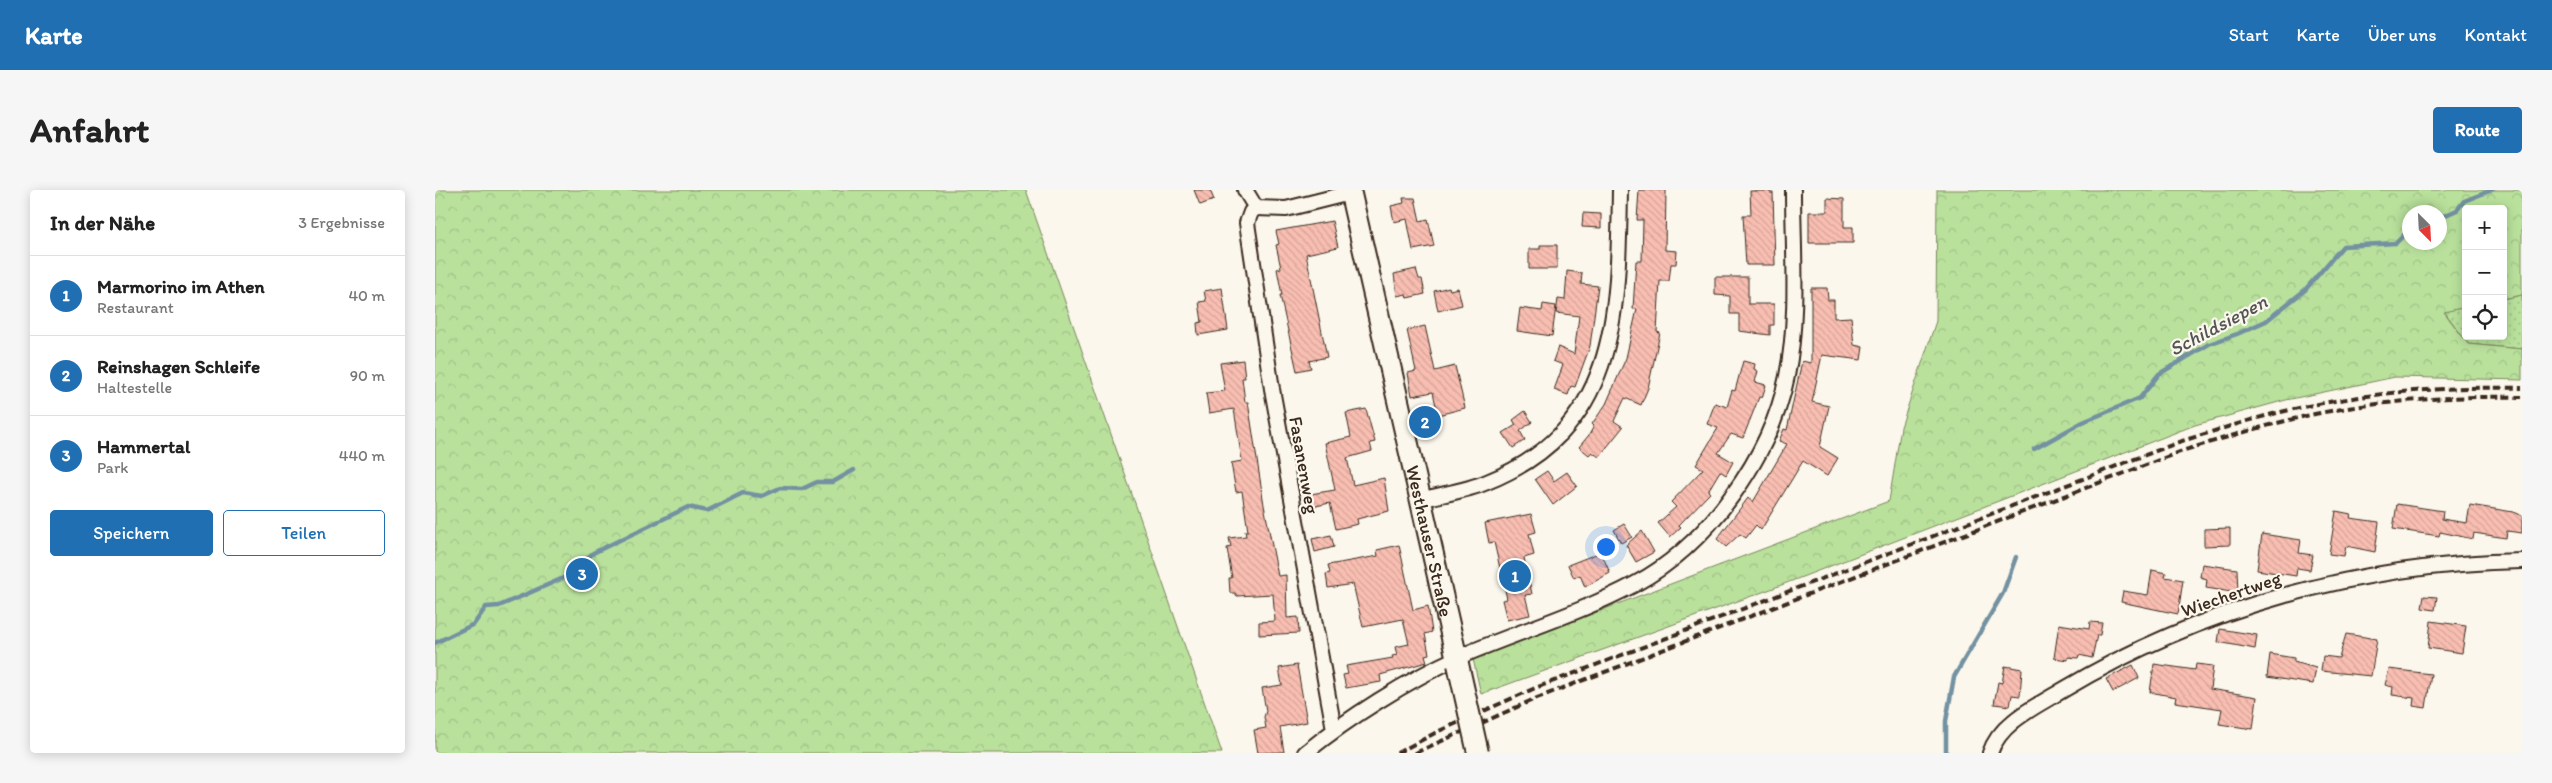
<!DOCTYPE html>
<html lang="de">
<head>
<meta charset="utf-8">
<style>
	body { margin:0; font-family:Itim,sans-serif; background:#f6f6f6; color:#222 }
	.controls { position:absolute; right:15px; top:15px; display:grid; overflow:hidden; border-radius:5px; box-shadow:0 2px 12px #0003 }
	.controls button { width:45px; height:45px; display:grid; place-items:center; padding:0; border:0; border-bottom:1px solid #e0e0e0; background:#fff; color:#222; font:25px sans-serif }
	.compass { position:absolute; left:1967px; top:15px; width:45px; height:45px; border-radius:50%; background:#fff; box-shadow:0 2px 12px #0003; rotate:156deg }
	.you { position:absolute; left:1170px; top:356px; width:18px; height:18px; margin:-12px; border:4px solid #fff; border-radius:50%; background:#1a73e8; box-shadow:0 0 0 8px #1a73e833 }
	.badge { display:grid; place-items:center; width:32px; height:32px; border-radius:50%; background:#1f6fb2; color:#fff; font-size:16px; font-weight:700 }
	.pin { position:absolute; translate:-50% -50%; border:2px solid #fff; box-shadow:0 1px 5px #0006 }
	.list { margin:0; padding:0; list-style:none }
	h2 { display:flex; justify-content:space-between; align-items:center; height:65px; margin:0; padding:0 20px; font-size:21px }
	h2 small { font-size:16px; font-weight:400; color:#767676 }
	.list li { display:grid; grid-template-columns:32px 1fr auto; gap:15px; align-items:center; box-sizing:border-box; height:80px; padding:0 20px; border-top:1px solid #e0e0e0 }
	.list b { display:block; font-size:19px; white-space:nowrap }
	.list p { margin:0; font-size:16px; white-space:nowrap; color:#767676 }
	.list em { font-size:16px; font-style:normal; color:#767676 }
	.actions { display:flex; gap:10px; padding:15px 20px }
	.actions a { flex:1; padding:11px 0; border:1px solid #1f6fb2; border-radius:5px; text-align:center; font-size:18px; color:#1f6fb2 }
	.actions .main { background:#1f6fb2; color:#fff }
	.icon { flex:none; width:28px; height:28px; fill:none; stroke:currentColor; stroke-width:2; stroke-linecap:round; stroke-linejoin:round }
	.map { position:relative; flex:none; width:2087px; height:563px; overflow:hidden; border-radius:5px }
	header { display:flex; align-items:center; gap:30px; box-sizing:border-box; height:70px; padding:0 25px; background:#1f6fb2; color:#fff }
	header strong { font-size:24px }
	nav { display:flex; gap:28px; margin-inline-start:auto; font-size:18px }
	.intro { display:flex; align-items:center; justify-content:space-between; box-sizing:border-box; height:120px; padding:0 30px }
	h1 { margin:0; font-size:35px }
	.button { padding:12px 22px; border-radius:5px; background:#1f6fb2; color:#fff; font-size:18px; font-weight:700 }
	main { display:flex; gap:30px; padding:0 30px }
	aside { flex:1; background:#fff; border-radius:5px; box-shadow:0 2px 12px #0003 }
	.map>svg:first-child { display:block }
</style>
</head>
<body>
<header>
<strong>Karte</strong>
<nav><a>Start</a><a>Karte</a><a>Über uns</a><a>Kontakt</a></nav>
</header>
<div class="intro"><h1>Anfahrt</h1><a class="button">Route</a></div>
<main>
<aside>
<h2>In der Nähe<small>3 Ergebnisse</small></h2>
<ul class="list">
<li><span class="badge">1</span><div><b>Marmorino im Athen</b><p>Restaurant</p></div><em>40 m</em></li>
<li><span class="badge">2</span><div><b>Reinshagen Schleife</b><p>Haltestelle</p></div><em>90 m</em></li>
<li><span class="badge">3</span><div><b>Hammertal</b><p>Park</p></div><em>440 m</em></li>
</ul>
<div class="actions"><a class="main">Speichern</a><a>Teilen</a></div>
</aside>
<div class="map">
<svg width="2087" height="563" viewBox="0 0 2087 563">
	<defs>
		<pattern id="grass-dots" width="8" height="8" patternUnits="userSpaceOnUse" patternTransform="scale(1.25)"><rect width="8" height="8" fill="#b9e19c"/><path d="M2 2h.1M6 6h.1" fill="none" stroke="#a0c186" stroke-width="1.8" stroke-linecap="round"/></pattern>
		<pattern id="forest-crowns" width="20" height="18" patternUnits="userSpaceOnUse" patternTransform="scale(1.25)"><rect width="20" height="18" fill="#b9e19c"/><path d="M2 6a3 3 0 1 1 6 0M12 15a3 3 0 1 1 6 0" fill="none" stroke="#a0c186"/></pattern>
		<pattern id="building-back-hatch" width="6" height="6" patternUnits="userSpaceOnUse" patternTransform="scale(1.25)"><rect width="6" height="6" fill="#f9beb2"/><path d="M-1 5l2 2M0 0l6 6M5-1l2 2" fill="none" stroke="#d6a399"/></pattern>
	</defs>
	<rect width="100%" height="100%" fill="#fbf7ec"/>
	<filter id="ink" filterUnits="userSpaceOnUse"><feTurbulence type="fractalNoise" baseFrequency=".02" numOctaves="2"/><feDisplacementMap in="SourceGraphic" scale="10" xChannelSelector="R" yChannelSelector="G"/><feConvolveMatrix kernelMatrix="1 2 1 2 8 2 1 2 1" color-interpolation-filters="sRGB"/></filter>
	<g filter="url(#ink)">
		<!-- grass -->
		<path fill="url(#grass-dots)" stroke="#7a865d" d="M2087 105V159L2033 154 2009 121 2031 117V146H2068V109Z"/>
		<!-- forest -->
		<g fill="url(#forest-crowns)" stroke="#7a865d" fill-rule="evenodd">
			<path d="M0 0H591L787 563H0Z"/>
			<path d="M1502 0H2087V105L2068 109V19H2031V117L2009 122 2033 154 2087 159V190L1960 187 1851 210 1760 235 1336 399 1046 504 1038 469 1454 311 1466 237 1501 131ZM1974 22H2004V52H1974Z"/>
		</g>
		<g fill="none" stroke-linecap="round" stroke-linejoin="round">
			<!-- stream -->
			<g stroke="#7391a1" stroke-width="4.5">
				<path d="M2004 28 2022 20 2029 11 2057 0"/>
				<path d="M1599 259 1648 232 1705 208 1724 184 1774 154 1802 144 1831 131 1870 100 1908 56 1961 53 1974 40"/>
				<path d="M0 453 39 434 51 417 64 416 133 386 158 363 253 317 272 321 308 303 327 306 345 298 367 299 382 292H398L419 280"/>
				<path d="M1511 563V531L1519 487 1568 403 1581 367"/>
			</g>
		</g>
		<!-- building -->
		<g fill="url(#building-back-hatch)" stroke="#3b2a1e">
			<path d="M759 0H775L779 10 765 15Z"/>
			<path d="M1204 0H1231L1230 60 1242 61 1241 74H1236L1234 91H1225L1222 142 1225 143 1213 198 1206 215 1190 208 1179 231 1188 237 1164 267 1157 262 1154 265 1144 257 1154 245 1159 236 1157 234 1171 214 1191 168 1202 119H1198L1201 71H1207L1208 30H1202Z"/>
			<path d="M1315 1H1335V3H1338L1340 75H1311L1308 25H1316Z"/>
			<path d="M968 8H980L985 31 993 29 999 56 978 60 972 29 959 32 956 16 969 13Z"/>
			<path d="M1392 8 1409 9V37H1418V53H1374V22H1392Z"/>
			<path d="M1148 23 1166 24V38L1147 37Z"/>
			<path d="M897 31 903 57 871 64 892 167 874 171 876 178 862 181 845 105H847L842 79 846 78 841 55 844 54 841 41Z"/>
			<path d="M1105 55H1122V79H1094V59H1105Z"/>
			<path d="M981 79 984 89H987L990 104 972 108 971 104 962 106 959 84Z"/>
			<path d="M1132 81 1147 83 1146 94 1163 96 1155 156 1140 197 1136 196 1133 205 1119 200 1128 175 1118 171 1123 157 1139 164 1144 126 1121 123 1123 109 1130 110Z"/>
			<path d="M1280 87H1313V114H1339V135H1335V145L1304 141V124H1295V106L1280 105Z"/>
			<path d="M1014 97 1015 100 1023 98 1027 115 1003 121 999 101Z"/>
			<path d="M787 98 793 140 763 145 762 133 767 132 764 112 771 111 769 101Z"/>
			<path d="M1376 98H1392L1393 110H1399V128L1416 127 1419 155 1428 157 1426 170 1387 165 1377 212 1394 216 1385 257 1403 268 1392 286 1368 271 1326 340 1321 335 1311 348 1305 344 1291 357 1282 349 1313 308 1318 312 1352 254 1344 251 1349 239 1352 240 1367 171 1376 173Z"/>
			<path d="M1108 114 1121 116 1117 146 1082 141 1085 118 1107 121Z"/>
			<path d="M990 136 1000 181 1020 176 1030 218 1003 225 998 202 977 206 973 183 981 181 972 140Z"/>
			<path d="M808 170 810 188H807L810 212H813L829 315 843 386 851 385 852 428 863 427 864 443 824 445V432L840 431 838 404 802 406 800 403H795L794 388H797L792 358 796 357 794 348 811 346 810 341H813L807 301 801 302 796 273 807 271 799 219 774 223 771 203 790 201 785 173Z"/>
			<path d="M1308 171 1320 174 1319 179 1323 181 1320 192 1331 195 1327 208 1324 207 1308 248 1296 244 1283 263 1298 272 1291 285 1285 281 1273 301 1275 303 1244 335 1246 337 1235 347 1223 333 1241 317 1236 312 1268 279 1261 275 1283 238 1272 234 1280 213 1292 217 1297 200 1300 201Z"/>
			<path d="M931 219 940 252 935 253 937 261 912 268 918 295 949 288 954 321 922 329 923 334 901 339 895 313 871 318 869 305 900 300 890 253 916 247 911 223Z"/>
			<path d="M1090 221 1097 232 1085 241 1090 250 1078 258 1068 243 1081 235 1078 230Z"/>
			<path d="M1112 281 1119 291 1132 282 1142 296 1118 315 1100 289Z"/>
			<path d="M1962 314 2008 321 2007 329 2032 333 2035 315 2078 322 2087 326V343L2072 341 2071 348 2039 343 2038 349 2005 342 2004 346 1958 339Z"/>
			<path d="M1901 321 1916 324 1915 328 1944 332 1940 362 1911 356 1909 366 1894 364Z"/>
			<path d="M1096 324 1101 342 1094 344 1099 365 1089 368 1097 404 1090 405 1095 425 1072 430 1067 410 1072 409 1059 352 1054 353 1050 333Z"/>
			<path d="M1189 334 1197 347 1186 353 1179 340Z"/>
			<path d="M1795 338V355L1769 356V339Z"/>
			<path d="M1207 341 1219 362 1201 372 1191 355Z"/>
			<path d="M1827 344 1866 350 1864 363 1878 365 1875 380 1862 378 1861 386 1822 380Z"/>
			<path d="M896 345 899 357 880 362 877 349Z"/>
			<path d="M964 355 978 420 993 416 997 442 990 444 994 464 990 465 992 472 945 485 946 492 911 498 908 485 913 484 911 476 958 468 957 466 962 465 960 457 974 454 968 429 928 437 918 394 893 398 891 384 895 383 893 375 943 366 942 360Z"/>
			<path d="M1166 362 1175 383 1150 397 1145 385 1139 388 1133 375Z"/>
			<path d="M1767 374 1802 379 1803 403 1771 398 1772 389 1765 387Z"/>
			<path d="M1717 380 1731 383 1730 387 1748 390 1743 424 1686 412 1688 401 1713 405Z"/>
			<path d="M1989 406 2002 407 2000 420 1987 418Z"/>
			<path d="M1996 431 2031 436 2027 463 1993 458Z"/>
			<path d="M1655 432 1667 433 1665 445H1662L1657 468 1644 465 1643 468 1633 467V470L1619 468 1624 434 1654 439Z"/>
			<path d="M1785 439 1822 445 1820 459 1783 452Z"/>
			<path d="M1911 444 1942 449 1936 486 1886 481 1888 466 1904 468Z"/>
			<path d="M1835 464 1859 468V472L1881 478 1878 494 1832 487Z"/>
			<path d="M1719 474 1760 480 1761 474 1778 476 1775 499 1822 507 1818 539 1784 534 1787 519 1740 512 1741 507 1715 502Z"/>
			<path d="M862 475 872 532 845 537 849 562 823 563 819 540 831 538 829 527 831 521 827 498 847 495 844 478Z"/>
			<path d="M1698 475 1704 488 1678 502 1671 489Z"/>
			<path d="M1570 476 1587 479 1585 506 1577 505 1575 516 1559 514 1563 492 1567 493Z"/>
			<path d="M1954 479 1996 484 1991 518 1978 516 1979 508 1957 505 1958 497 1950 495Z"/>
		</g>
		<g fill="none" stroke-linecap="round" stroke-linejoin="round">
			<defs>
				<g id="minor">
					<path d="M810 0 821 18 851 19 915 3"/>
					<path d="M821 18 816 22 812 33 837 199 899 539"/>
					<path d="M985 310C1007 304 1031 301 1052 292 1184 239 1183 123 1185 0"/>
					<path d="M870 563C913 528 973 490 1024 467 1082 442 1144 424 1200 394 1273 355 1336 266 1352 186 1364 125 1358 62 1358 0"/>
					<path d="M1555 563C1565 532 1602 516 1628 500 1767 417 1925 374 2087 371"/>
				</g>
				<g id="secondary">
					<path id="s1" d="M915 0 1023 474"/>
				</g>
			</defs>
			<!-- minor casing -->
			<use href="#minor" stroke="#3b2a1e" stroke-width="18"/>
			<!-- secondary casing -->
			<use href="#secondary" stroke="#3b2a1e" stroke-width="24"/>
			<!-- minor -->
			<use href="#minor" stroke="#fbf7ec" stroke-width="14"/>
			<!-- secondary -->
			<use href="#secondary" stroke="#fbf7ec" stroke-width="20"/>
			<!-- rail -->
			<g stroke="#3b2a1e" stroke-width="4" stroke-dasharray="8 4" stroke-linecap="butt">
				<path d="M962 563 1004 541 1098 499 1747 251C1780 241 1813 230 1846 222 1925 203 2006 196 2087 198"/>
				<path d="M980 563 1102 508 1750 260C1806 243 1862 225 1920 217 1975 209 2031 206 2087 207"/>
			</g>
			<defs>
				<path id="secondary-bridge" d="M1023 474 1043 563"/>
			</defs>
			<!-- secondary-bridge casing -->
			<use href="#secondary-bridge" stroke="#3b2a1e" stroke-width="24" stroke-linecap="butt"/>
			<!-- secondary-bridge -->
			<use href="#secondary-bridge" stroke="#fbf7ec" stroke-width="20"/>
		</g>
	</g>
	<g text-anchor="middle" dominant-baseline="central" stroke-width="4.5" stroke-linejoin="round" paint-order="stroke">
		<!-- street labels -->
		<g font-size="19" fill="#3b2a1e" stroke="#fbf7ec">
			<text transform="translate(869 275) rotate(80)">Fasanenweg</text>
			<text stroke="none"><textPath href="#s1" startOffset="360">Westhauser Straße</textPath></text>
			<text transform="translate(1796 404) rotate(-19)">Wiechertweg</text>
		</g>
		<!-- water labels -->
		<g font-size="20" font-style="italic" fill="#525555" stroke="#fbf7ec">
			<text transform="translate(1783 135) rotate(-28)">Schildsiepen</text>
		</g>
	</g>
</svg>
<div class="controls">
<button>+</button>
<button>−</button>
<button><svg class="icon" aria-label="locate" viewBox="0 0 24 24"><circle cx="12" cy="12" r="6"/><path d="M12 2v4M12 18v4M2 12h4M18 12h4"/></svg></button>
</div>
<svg class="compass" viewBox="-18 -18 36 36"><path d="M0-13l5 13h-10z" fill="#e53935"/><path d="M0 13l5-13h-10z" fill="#767676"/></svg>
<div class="you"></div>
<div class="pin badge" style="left:1080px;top:386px">1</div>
<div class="pin badge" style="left:990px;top:232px">2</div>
<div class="pin badge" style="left:147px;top:384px">3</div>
</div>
</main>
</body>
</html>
